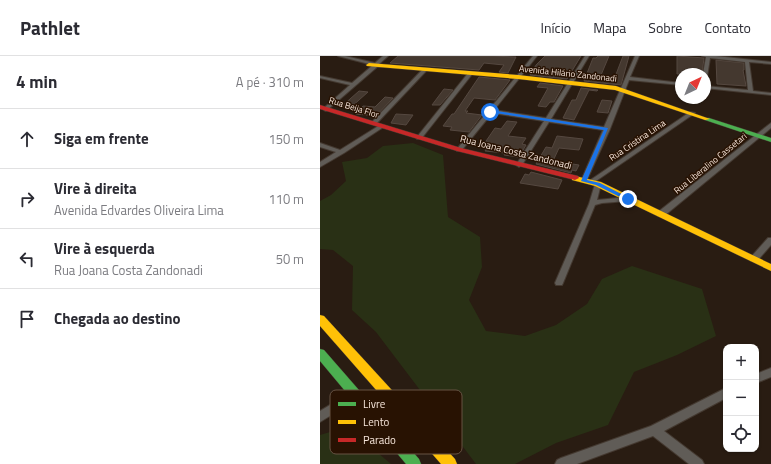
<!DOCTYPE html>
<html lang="pt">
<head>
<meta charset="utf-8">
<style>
	body { margin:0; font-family:"Titillium Web",sans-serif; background:#f7f7f7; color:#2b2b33 }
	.controls { position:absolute; right:12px; bottom:12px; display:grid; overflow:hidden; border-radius:8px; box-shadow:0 1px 3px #0004 }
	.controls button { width:36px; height:36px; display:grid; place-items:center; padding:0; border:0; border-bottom:1px solid #e1e1e2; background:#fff; color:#2b2b33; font:20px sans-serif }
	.compass { position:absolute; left:355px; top:12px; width:36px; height:36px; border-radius:50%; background:#fff; box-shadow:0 1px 3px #0004; rotate:43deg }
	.stop { position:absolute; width:12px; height:12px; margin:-9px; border:3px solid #1a73e8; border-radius:50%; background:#fff }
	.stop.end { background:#1a73e8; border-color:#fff; box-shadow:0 1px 4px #0008 }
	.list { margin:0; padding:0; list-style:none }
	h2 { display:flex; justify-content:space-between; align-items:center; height:52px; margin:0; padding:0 16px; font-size:17px }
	h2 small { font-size:13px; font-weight:400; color:#7c7c81 }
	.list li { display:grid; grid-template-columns:26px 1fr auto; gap:12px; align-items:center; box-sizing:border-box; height:60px; padding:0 16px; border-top:1px solid #e1e1e2 }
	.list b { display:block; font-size:15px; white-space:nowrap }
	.list p { margin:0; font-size:13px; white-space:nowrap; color:#7c7c81 }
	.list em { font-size:13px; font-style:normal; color:#7c7c81 }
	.icon { flex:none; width:22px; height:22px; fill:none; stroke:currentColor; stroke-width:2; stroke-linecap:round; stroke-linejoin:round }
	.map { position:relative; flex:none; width:451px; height:408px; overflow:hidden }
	header { display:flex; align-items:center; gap:24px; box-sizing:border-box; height:56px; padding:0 20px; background:#fff; border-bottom:1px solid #e1e1e2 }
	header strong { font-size:19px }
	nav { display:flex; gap:22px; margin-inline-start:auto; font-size:14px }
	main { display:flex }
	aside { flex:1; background:#fff }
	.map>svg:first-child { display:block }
</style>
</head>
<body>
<header>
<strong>Pathlet</strong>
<nav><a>Início</a><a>Mapa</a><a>Sobre</a><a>Contato</a></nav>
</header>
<main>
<aside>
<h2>4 min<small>A pé · 310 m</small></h2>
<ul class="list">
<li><svg class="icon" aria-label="ahead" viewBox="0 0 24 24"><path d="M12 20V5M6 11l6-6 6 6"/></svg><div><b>Siga em frente</b></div><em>150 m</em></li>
<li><svg class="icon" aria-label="right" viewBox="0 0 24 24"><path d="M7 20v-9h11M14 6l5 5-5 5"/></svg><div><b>Vire à direita</b><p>Avenida Edvardes Oliveira Lima</p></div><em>110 m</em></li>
<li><svg class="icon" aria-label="left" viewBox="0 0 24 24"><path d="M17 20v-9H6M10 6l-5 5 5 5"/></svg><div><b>Vire à esquerda</b><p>Rua Joana Costa Zandonadi</p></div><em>50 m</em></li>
<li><svg class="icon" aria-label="arrive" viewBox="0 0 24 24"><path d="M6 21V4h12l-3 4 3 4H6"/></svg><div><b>Chegada ao destino</b></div></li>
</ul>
</aside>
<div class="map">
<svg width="451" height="408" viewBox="0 0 451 408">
	<rect width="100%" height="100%" fill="#291c12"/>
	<!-- green -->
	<g fill="#293015">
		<path d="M93 87 123 99 128 161 160 181 162 211 149 244 166 275 205 280 236 269 267 248 282 223 312 210 382 233 396 280 357 299 314 316 288 369 236 387 195 408H156L56 276 32 254 33 210 13 194 0 193V145L11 139 26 125 22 106 47 102 63 90Z"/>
		<path d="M27 371 71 408H0V379Z"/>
	</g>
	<!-- building -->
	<g fill="#44382f" stroke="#554840">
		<path d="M78 0H170L196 1 188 17 179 16 184 9 164 7 159 14 70 7Z"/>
		<path d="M225 0H261L247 23 210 19 216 9Z"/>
		<path d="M278 0H289L281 19 295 21 303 0H309L301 29 264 25 273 2H276Z"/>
		<path d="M357 0 384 2 382 18H357Z"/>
		<path d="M396 4 424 7V14H423L426 30 397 28Z"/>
		<path d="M159 21 190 24 175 44 154 42 145 55H148L146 57 162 59 149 76 130 74 132 71 123 70 132 58H134Z"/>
		<path d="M220 27 243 30 234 46H230L226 51 218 50 228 32 217 31Z"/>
		<path d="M261 32 278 34 277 35 269 34 254 64 243 62 252 44H256Z"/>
		<path d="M124 33 133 34 120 49H112Z"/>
		<path d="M39 35 48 36 30 52 21 51Z"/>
		<path d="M65 41 73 42 56 60 36 58 43 50 55 51Z"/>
		<path d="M282 44 292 45 288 57 277 56Z"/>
		<path d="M76 58 93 59 86 69 71 67Z"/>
		<path d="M187 65 197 66 188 80 206 82 202 88 206 89 199 101 184 99 185 97 165 95 169 89 164 88 175 72 181 73Z"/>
		<path d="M237 80 263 83 259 94 239 92 233 105 259 109 256 115 252 114 251 117 216 108 226 91 232 92Z"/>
		<path d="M211 116 242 124 238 133 200 127 205 118 209 119Z"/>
	</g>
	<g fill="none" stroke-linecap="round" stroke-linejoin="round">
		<defs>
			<g id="street">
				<path d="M18 0H25L55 7 63 0H68L59 8 62 9V11H57L6 55 4 54V52L30 29 0 22V20L32 27 53 9Z"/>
				<path d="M213 0H217L174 54 226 62 265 0H269L231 63 284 71 315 0H319L310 21 361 27V29L309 24 290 73 266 126H262L261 125 283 74 229 66 202 109 199 111 196 109 224 65 172 57 141 95H137V93Z"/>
				<path d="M382 0H396L451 6V8L429 6 433 35 451 37V39L385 32V30L428 34 425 6 390 2 387 21 385 22V18H383L386 1Z"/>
				<path d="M103 13 107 14 56 68H52V66Z"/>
				<path d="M149 16 153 17 101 83H97V81Z"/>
				<path d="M370 56 375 57 273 127H269V125Z"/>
				<path d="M451 67V72L344 160H338L337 158 338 156Z"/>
				<path d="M60 69 65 70 24 97 0 111V106L16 96 0 91V87L20 94Z"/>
				<path d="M278 126 281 128 277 144 308 141 311 143 308 145 282 147 275 149 243 227 242 229H236L235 227 269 148 275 128Z"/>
				<path d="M448 182H451V189L437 205H431L430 203 431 201Z"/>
				<path d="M451 312V321L436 327V318Z"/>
				<path d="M406 332V342L344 375 382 404 384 408H369L333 380 257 408H235L237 404 241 402 331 370Z"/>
				<path d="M35 334 39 336 40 339 39 342 0 366V355Z"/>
			</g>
			<g id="fast">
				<path d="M385 62H389L451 82V86L385 64Z"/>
				<path d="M0 293 4 294 99 403 101 408H86L0 305Z"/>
			</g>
			<g id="slow">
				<path d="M49 7 198 19 296 30 390 63 385 64 295 34 198 23 47 10 46 9Z"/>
				<path d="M252 120H255L281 126 451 208V215L275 130 252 124Z"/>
				<path d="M0 259 4 260 135 403 137 408H121L0 270Z"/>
			</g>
			<path id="jam" d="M0 49 141 92 258 120 259 122 255 124 137 95 0 53Z"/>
		</defs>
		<!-- street casing -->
		<use href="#street" stroke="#443930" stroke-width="2"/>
		<!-- fast casing -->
		<use href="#fast" stroke="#443930" stroke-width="1"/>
		<!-- slow casing -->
		<use href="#slow" stroke="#443930" stroke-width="1"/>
		<!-- jam casing -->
		<use href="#jam" stroke="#443930" stroke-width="1"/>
		<!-- street -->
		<use href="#street" fill="#605c57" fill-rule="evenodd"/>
		<!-- fast -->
		<use href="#fast" fill="#4caf50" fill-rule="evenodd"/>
		<!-- slow -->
		<use href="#slow" fill="#ffc107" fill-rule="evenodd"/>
		<!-- jam -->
		<use href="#jam" fill="#c62828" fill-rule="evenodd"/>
	</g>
	<!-- route -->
	<path fill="#1a73e8" d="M170 54 288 72 267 124 280 127 311 143 306 144 276 129 261 125 284 74 169 56Z"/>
	<g text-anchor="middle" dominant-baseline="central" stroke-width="3" stroke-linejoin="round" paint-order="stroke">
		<!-- far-street labels -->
		<g font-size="9" fill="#f7e6db" stroke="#281202">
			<text transform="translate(248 17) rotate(6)">Avenida Hilário Zandonadi</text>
			<text transform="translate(34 51) rotate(17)">Rua Beija Flor</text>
			<text transform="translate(317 84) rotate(-34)">Rua Cristina Lima</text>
			<text transform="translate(390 107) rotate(-39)">Rua Liberalino Cassetari</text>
		</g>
		<!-- street labels -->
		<g font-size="10" fill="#f7e6db" stroke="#281202">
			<text transform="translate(196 96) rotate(14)">Rua Joana Costa Zandonadi</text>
		</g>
	</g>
	<!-- legend -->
	<rect x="10" y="334" width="132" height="64" rx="6" fill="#281202" stroke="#665243" stroke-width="1"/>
	<rect x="18" y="346" width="18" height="4" fill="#4caf50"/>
	<rect x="18" y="364" width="18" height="4" fill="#ffc107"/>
	<rect x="18" y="382" width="18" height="4" fill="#c62828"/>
	<g font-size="11" fill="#f7e6db">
		<text x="43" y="352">Livre</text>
		<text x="43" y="370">Lento</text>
		<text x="43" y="388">Parado</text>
	</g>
</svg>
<div class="controls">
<button>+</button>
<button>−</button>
<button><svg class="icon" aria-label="locate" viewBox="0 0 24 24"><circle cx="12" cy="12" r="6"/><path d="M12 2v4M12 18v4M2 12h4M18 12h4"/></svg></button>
</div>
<svg class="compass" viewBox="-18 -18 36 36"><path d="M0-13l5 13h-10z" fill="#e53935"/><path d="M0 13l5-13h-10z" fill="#7c7c81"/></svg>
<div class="stop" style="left:170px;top:56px"></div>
<div class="stop end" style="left:308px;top:143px"></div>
</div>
</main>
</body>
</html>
